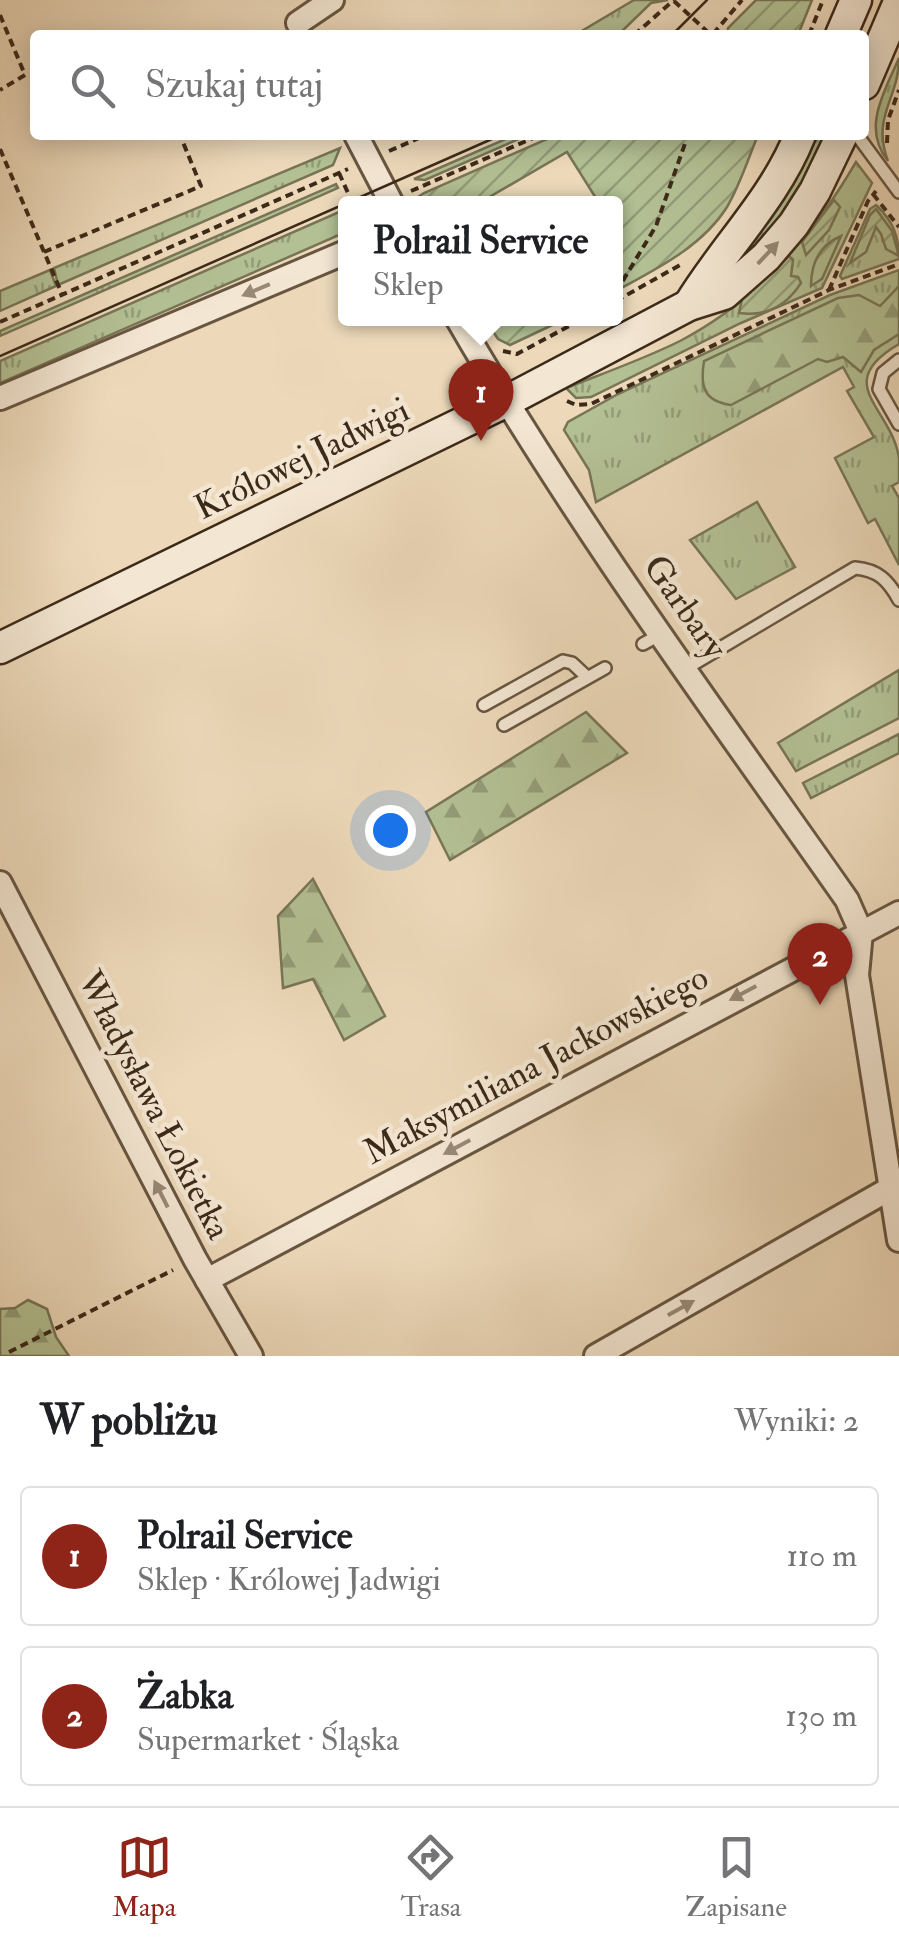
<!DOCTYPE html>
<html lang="pl">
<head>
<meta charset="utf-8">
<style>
	body { margin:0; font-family:"IM FELL Double Pica",serif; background:#f6f6f6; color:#202124 }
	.you { position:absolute; left:390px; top:830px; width:35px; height:35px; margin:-25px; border:8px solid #fff; border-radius:50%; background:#1a73e8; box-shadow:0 0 0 15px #1a73e833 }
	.badge { display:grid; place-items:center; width:65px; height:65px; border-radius:50%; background:#8f2418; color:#fff; font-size:32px; font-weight:700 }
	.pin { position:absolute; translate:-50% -82px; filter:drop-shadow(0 2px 5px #0008) }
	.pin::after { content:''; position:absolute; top:52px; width:35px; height:30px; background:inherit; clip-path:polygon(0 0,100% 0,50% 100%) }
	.popup { position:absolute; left:338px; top:196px; width:285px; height:130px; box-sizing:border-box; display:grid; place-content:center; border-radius:10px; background:#fff; filter:drop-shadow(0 2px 8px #0005); font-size:32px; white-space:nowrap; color:#757577 }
	.popup b { font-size:38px; color:#202124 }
	.popup::after { content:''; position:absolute; left:50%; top:100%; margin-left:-20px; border:20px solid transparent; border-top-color:#fff }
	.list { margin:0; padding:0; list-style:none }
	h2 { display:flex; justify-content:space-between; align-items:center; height:130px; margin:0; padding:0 40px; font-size:42px }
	h2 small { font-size:32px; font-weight:400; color:#757577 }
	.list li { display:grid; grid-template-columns:65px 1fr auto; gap:30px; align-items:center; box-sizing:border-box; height:140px; margin:0 20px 20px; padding:0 20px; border:2px solid #e0e0e0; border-radius:10px }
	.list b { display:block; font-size:38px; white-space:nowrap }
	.list p { margin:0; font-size:32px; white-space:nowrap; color:#757577 }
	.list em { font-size:32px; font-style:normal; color:#757577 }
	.icon { flex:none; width:55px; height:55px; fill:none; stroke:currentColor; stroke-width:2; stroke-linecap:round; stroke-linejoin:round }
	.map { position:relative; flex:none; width:899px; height:1356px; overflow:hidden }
	.search { position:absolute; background:#fff; box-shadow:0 5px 25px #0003; left:30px; right:30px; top:30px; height:110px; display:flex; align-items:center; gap:25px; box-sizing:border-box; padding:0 35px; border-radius:10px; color:#757577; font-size:38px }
	.sheet { height:450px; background:#fff }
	nav { display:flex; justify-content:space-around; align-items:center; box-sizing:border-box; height:140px; border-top:2px solid #e0e0e0; background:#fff; font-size:28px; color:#757577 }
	nav a { display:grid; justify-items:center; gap:5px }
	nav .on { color:#8f2418 }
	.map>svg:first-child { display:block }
</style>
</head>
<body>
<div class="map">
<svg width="899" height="1356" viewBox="0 0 899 1356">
	<defs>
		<pattern id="grass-tufts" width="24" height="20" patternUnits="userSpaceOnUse" patternTransform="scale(2.5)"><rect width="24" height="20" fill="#b3c094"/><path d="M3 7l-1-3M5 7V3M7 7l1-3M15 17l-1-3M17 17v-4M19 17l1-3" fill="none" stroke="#939c78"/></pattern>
		<pattern id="forest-firs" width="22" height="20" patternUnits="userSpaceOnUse" patternTransform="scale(2.5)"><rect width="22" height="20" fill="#b3c094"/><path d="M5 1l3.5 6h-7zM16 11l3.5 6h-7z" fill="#939c78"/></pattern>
		<pattern id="garden-furrows" width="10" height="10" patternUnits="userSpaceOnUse" patternTransform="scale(2.5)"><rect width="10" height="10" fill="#b3c094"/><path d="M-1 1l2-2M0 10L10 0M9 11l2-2" fill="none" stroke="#939c78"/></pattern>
	</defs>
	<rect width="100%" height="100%" fill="#edd9ba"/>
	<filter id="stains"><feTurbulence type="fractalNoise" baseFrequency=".002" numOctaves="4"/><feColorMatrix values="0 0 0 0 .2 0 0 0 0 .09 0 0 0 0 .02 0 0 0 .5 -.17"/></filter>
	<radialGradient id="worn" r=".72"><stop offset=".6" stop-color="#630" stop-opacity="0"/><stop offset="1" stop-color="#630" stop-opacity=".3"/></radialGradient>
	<!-- grass -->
	<g fill="url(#grass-tufts)" stroke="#787556" stroke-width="2.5">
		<path d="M634 0H668L651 3 618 35H575Z"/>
		<path d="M899 58C899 99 871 116 888 161 861 128 885 91 899 58Z"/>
		<path d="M515 135H528L425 180 414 179Z"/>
		<path d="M813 135H825C803 187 776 241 726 271L771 218Z"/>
		<path d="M340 148 333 165 58 285 54 268Z"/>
		<path d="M856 162 872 183 822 288 741 323 591 397 576 398 566 388C604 373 644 359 680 341 757 301 813 236 856 162Z"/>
		<path d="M336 184 338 188 0 336V331Z"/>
		<path d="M876 205C893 221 899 236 899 259L842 279 840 276 870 209Z"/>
		<path d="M346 209V232L0 383V361Z"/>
		<path d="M50 270 56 286 0 311V291Z"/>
		<path d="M899 270V344C830 384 892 408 899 458 899 465 899 474 899 482L892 486 899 498V565L875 519 868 523 835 458 874 437 847 391 854 387 843 367 596 502 589 470 564 430 568 422 618 394 830 295Z"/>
		<path d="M757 502 795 567 736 599 690 540Z"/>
		<path d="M899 670V718L796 771 778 743Z"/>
		<path d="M899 734V753L811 798 803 783Z"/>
	</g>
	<!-- forest -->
	<g fill="url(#forest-firs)" stroke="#787556" stroke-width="2.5">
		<path d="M899 286V334L874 350 861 372 843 357 827 362 818 359 731 405C703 401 700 386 704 361L838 298 859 295 880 306Z"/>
		<path d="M586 712 627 753 450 860 426 812Z"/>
		<path d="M313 879 385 1016 344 1040 313 979 283 988 278 916Z"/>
		<path d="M28 1300 47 1309 56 1337 69 1356H0V1309L15 1308Z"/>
	</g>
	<!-- garden -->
	<g fill="url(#garden-furrows)" stroke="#787556" stroke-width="2.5">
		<path d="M756 0H812L798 35H727L728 28Z"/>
		<path d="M556 135H758C748 159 740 185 727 207 702 247 656 269 616 291V204L599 203 567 152 479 203H417L418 197 424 193Z"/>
		<path d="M834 200 840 207 829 230 806 255 802 242Z"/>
		<path d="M876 209 892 231 899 256 886 249 881 234 876 227 866 252 850 263 870 215Z"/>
		<path d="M841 236 822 279 811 286C811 263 820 245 841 236Z"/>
		<path d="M789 256 793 260 791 276 798 277 801 283C787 305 766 317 739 313L742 299Z"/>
		<path d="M485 319H565L510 345 498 339Z"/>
	</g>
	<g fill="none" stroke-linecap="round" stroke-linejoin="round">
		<defs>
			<g id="lane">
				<path d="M857 135 899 192"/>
				<path d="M899 360 883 373 879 389 899 424"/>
				<path d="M643 644 661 634"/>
				<path d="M685 669 855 568C878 570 888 580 899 600"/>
				<path d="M484 705 563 661 572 663 587 677"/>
				<path d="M504 725 605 668"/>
			</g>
			<g id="street">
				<path d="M298 23 332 0"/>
				<path d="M356 135 392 204"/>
				<path d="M457 318C574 521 713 709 847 900L861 932 857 975 899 1240"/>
				<path d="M0 398 346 252"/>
				<path d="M0 883 195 1259 251 1356"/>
				<path d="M207 1280 899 913"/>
				<path d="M596 1356 891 1188"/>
			</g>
			<g id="secondary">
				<path d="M841 35 856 0"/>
				<path d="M864 84 899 2"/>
				<path d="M689 305C724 247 774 200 800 135"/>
				<path d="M0 648 505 402 689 305 724 294 766 257 794 224 815 191 842 135"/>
			</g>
		</defs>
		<!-- lane casing -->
		<use href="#lane" stroke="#685641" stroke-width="16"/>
		<!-- street casing -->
		<use href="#street" stroke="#685641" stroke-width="28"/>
		<!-- secondary casing -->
		<use href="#secondary" stroke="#3c2a19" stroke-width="35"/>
		<!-- path -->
		<g stroke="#3c2a19" stroke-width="4" stroke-dasharray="8 5" stroke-linecap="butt">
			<path d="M674 1 711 35"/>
			<path d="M0 15 25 75 0 90"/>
			<path d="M713 34 742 0"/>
			<path d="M634 35 674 0"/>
			<path d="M809 35 823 0"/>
			<path d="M887 143 888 120 899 90"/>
			<path d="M0 149 62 294"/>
			<path d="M389 151 426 135"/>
			<path d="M339 173 353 204"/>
			<path d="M411 191 540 135"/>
			<path d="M873 194 899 227"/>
			<path d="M44 252 201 186 180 135"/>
			<path d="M829 290 868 201 876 191"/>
			<path d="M616 292 656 226 688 135"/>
			<path d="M616 301 680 265"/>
			<path d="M0 322 348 169"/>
			<path d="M503 351 517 354 584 318"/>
			<path d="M567 401 576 405 591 404 829 290 899 264"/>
			<path d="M9 1352 173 1270"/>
		</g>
		<!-- lane -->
		<use href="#lane" stroke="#f3e6d2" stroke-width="11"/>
		<!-- street -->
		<use href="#street" stroke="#f3e6d2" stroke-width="22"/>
		<!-- secondary -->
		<use href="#secondary" stroke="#f3e6d2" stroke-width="30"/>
		<!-- tram -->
		<g stroke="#3c2a19" stroke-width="2.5">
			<path d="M672 35 707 0"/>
			<path d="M0 356 501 135"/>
		</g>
	</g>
	<!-- one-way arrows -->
	<defs><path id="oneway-solid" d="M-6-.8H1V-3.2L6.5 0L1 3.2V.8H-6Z" transform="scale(2.5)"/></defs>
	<g fill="#988876">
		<use href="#oneway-solid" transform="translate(768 253) rotate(-47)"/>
		<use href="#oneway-solid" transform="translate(256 290) rotate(157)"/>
		<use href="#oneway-solid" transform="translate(743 993) rotate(152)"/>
		<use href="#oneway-solid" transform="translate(457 1147) rotate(152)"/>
		<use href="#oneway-solid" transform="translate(161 1194) rotate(-117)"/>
		<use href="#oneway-solid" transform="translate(681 1308) rotate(-29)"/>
	</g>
	<g text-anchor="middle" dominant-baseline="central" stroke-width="9" stroke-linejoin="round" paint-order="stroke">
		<!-- street labels -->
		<g font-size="35" fill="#3c2a19" stroke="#f3e6d2">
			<text transform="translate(302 459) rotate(-26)">Królowej Jadwigi</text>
			<text transform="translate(685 607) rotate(55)">Garbary</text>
			<text transform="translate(536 1065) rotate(-28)">Maksymiliana Jackowskiego</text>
			<text transform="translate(154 1105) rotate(63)">Władysława Łokietka</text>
		</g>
	</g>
	<rect width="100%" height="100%" filter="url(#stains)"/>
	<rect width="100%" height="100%" fill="url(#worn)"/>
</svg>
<div class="you"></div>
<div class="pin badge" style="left:481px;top:441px">1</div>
<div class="popup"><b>Polrail Service</b>Sklep</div>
<div class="pin badge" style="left:820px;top:1005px">2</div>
<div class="search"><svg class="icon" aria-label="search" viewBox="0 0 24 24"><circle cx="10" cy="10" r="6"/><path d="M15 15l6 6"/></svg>Szukaj tutaj</div>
</div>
<section class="sheet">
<h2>W pobliżu<small>Wyniki: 2</small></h2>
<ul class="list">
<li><span class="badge">1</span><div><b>Polrail Service</b><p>Sklep · Królowej Jadwigi</p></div><em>110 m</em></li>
<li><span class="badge">2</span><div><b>Żabka</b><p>Supermarket · Śląska</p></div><em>130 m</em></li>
</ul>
</section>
<nav>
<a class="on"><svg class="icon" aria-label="map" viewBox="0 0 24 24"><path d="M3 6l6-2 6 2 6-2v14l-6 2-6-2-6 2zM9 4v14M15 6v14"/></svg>Mapa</a>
<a><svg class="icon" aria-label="directions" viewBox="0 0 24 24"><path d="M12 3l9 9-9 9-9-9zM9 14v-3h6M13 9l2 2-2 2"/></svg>Trasa</a>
<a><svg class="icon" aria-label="saved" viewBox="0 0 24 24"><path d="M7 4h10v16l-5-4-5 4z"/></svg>Zapisane</a>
</nav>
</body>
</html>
